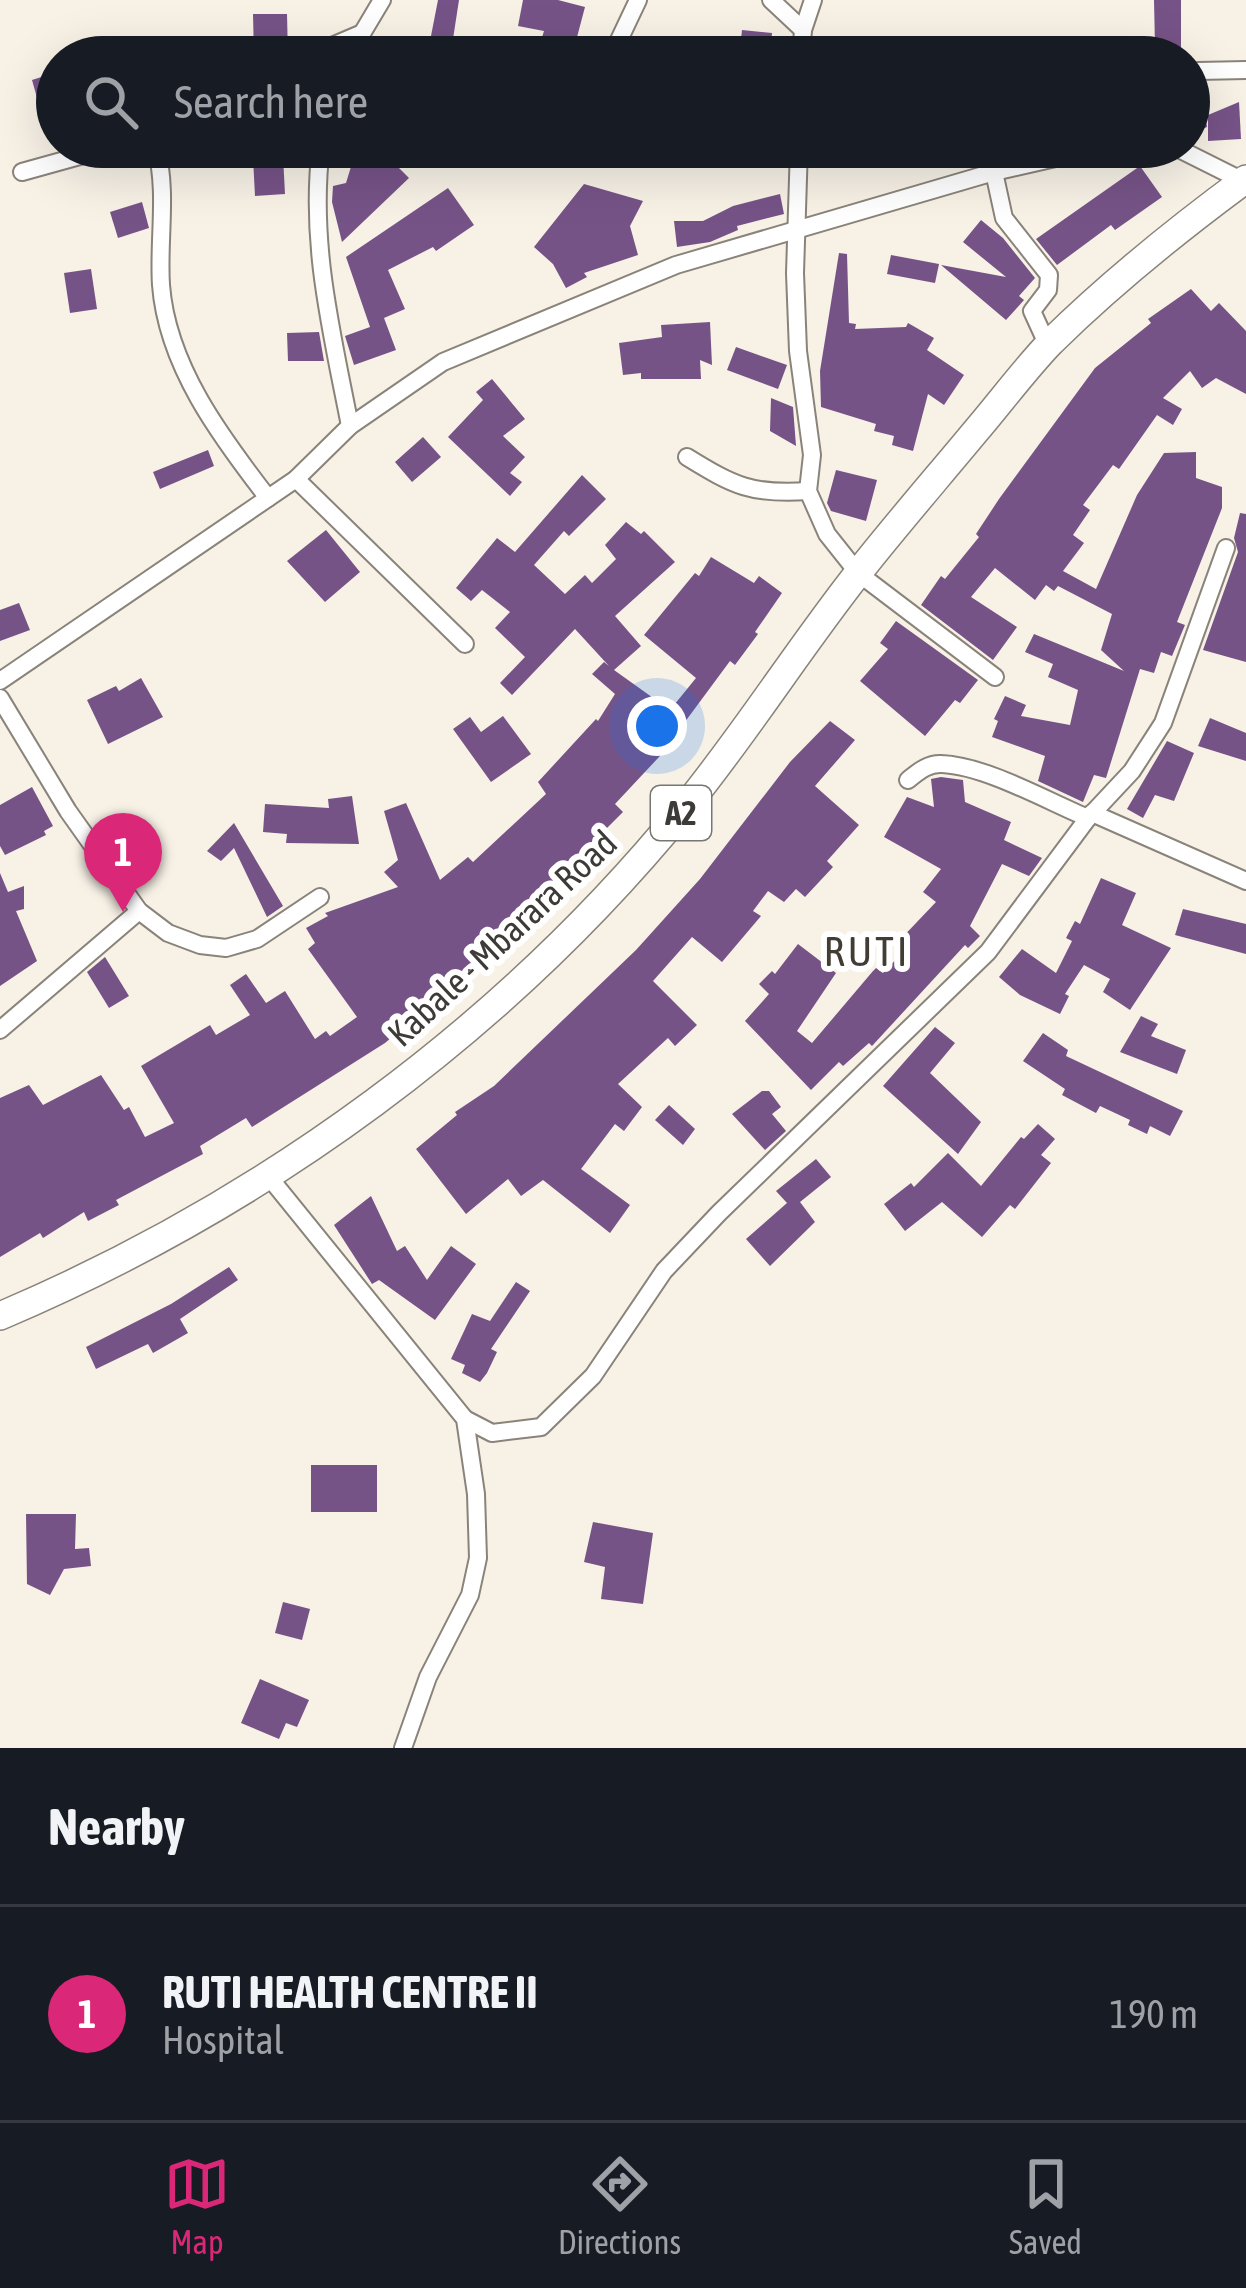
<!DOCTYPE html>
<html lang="en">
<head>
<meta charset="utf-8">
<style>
	body { margin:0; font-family:"Asap Condensed",sans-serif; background:#242831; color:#f1f3f6 }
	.you { position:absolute; left:657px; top:726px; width:42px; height:42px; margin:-30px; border:9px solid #fff; border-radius:50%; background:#1a73e8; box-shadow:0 0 0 18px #1a73e833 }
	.badge { display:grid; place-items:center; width:78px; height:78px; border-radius:50%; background:#db2777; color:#fff; font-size:39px; font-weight:700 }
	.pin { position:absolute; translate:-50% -99px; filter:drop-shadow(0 3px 6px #0008) }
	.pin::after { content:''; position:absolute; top:63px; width:42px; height:36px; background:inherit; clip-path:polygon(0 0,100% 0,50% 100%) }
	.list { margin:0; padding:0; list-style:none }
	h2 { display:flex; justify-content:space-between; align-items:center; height:156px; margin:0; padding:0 48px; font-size:51px }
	h2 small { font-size:39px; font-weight:400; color:#9ea1a6 }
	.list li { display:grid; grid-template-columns:78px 1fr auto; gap:36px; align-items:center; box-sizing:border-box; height:216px; padding:0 48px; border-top:3px solid #363941 }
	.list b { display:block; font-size:45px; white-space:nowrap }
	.list p { margin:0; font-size:39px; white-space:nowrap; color:#9ea1a6 }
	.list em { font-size:39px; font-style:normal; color:#9ea1a6 }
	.icon { flex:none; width:66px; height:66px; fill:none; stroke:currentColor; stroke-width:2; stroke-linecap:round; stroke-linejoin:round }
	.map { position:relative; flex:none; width:1246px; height:1748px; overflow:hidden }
	.search { position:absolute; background:#171b24; box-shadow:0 12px 48px #0002; left:36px; right:36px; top:36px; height:132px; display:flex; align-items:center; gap:30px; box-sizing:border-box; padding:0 42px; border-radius:66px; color:#9ea1a6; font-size:45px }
	.sheet { height:372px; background:#171b24 }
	nav { display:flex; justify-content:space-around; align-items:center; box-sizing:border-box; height:168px; border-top:3px solid #363941; background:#171b24; font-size:33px; color:#9ea1a6 }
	nav a { display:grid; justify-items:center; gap:6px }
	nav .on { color:#db2777 }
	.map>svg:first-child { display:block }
</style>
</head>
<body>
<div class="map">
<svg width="1246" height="1748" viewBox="0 0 1246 1748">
	<rect width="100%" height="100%" fill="#f7f1e6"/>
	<!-- building -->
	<g fill="#765387">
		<path d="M438 0H459L453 39 431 36Z"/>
		<path d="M523 0H558L585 7 572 56 539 47 544 31 518 26Z"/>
		<path d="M1154 0H1181V47L1155 46Z"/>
		<path d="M253 14H287L288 57H254Z"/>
		<path d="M742 30 772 33 770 57H739Z"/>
		<path d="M57 72V108L41 112 32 80Z"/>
		<path d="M1189 80 1201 84 1207 127 1189 135Z"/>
		<path d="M1239 102 1241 139 1208 141V115Z"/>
		<path d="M357 147H378L409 178 342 242 332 202 333 186 346 183Z"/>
		<path d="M283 156 285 194 255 196 253 158Z"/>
		<path d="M1140 166 1162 197 1115 230 1111 225 1057 265 1036 239Z"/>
		<path d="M584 184 643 201 630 226 638 255 584 273 587 277 566 288 553 264 534 247Z"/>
		<path d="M448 188 474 225 436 251 433 247 388 270 405 309 384 318 396 350 354 365 345 336 370 327 346 257Z"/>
		<path d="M780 194 784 214 737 226 738 230 710 242 677 247 674 221H703L733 206Z"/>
		<path d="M142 202 149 228 118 238 110 212Z"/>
		<path d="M981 220 1003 238 1035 278 1019 296 1024 300 1006 320 941 265 1006 277 963 242Z"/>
		<path d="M839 253 847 254 849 323 856 324 855 329 906 327 908 323 934 338 927 350 964 375 944 405 928 394 913 451 892 445 894 436 874 431 876 424 821 407 820 371Z"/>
		<path d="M891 255 939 264 935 283 887 274Z"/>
		<path d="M91 269 97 309 70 313 64 273Z"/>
		<path d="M1191 289 1211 311 1219 303 1246 331V394L1216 378 1202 388 1190 371 1163 398 1182 409 1173 425 1157 415 1119 469 1113 465 1083 505 1090 510 1073 535 1084 543 1063 571 1096 589 1137 495 1164 453 1196 452V478L1222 487V508L1177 622 1185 625 1172 656 1161 652 1154 673 1140 669 1106 778 1094 775 1083 802 1038 781 1045 756 992 737 998 721 994 719 1005 696 1026 705 1021 716 1070 725 1078 690 1048 677 1053 664 1025 652 1034 634 1124 671 1101 650 1112 614 1058 586 1054 591 1046 585 1035 600 995 568 971 597 1017 627 993 660 921 605 941 576 945 579 979 537 976 534 999 499 1095 368 1151 323 1148 319Z"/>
		<path d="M710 322 712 365 700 360 701 379H641V373L623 375 619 343 662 337 661 325Z"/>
		<path d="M319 332 324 361H288L287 333Z"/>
		<path d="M736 347 787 365 778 389 727 370Z"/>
		<path d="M492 379 525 419 503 436 525 457 510 473 522 482 510 496 448 437 483 400 476 392Z"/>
		<path d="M771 398 793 407 796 446 770 431Z"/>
		<path d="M423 437 441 457 412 482 395 462Z"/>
		<path d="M208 450 214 466 160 489 153 472Z"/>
		<path d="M836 470 877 480 866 521 831 511 827 503Z"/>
		<path d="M582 475 606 499 569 536 564 531 534 565 565 594 585 575 592 583 616 559 605 545 626 522 641 534 644 531 675 562 615 616 641 646 614 670 670 710 696 678 644 635 695 573 699 576 711 557 754 583 759 576 782 593 755 632 758 634 735 665 730 661 659 757 615 804 623 812 567 868 573 874 498 947 385 1043 252 1127 246 1118 200 1146 203 1154 116 1200 119 1205 88 1221 84 1212 43 1238 40 1233 0 1257V1098L29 1085 43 1105 101 1075 124 1110 129 1107 145 1137 174 1123 141 1066 210 1025 216 1035 250 1015 230 985 246 974 266 1003 285 991 315 1039 326 1031 330 1036 357 1017 308 949 315 943 306 928 328 916 325 913 398 887 384 872 398 860 384 811 406 803 440 880 468 857 473 862 546 794 538 782 596 719 598 721 615 694 592 674 604 662 609 666 575 629 512 695 500 683 525 657 495 628 510 612 482 590 471 601 456 588 497 538 515 552Z"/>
		<path d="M1240 513 1246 514V662L1203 650 1238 552 1234 538Z"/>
		<path d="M326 530 360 572 325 602 287 561Z"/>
		<path d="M19 603 30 630 0 641V610Z"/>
		<path d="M896 621 978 680 960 703 955 700 925 736 860 681 888 649 880 643Z"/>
		<path d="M141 678 163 717 108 744 87 700 116 686 119 691Z"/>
		<path d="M503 716 531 754 491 782 453 729 470 717 481 732Z"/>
		<path d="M1210 718 1246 733V761L1198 746Z"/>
		<path d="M830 721 855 740 815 786 859 825 827 861 833 867 805 897 796 889 784 902 768 891 753 911 761 916 722 962 692 937 653 981 697 1025 675 1046 668 1038 618 1084 642 1107 624 1131 615 1124 581 1169 630 1205 610 1233 543 1180 521 1196 508 1179 466 1214 416 1149 457 1115 455 1112 494 1086 636 950 700 879 790 762Z"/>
		<path d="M1167 741 1194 753 1174 801 1155 795 1143 818 1127 809Z"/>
		<path d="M941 777 963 780 965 802 1011 822 1004 840 1042 858 1029 876 1002 864 970 926 980 936 968 948 965 945 872 1046 869 1043 843 1066 839 1062 811 1090 745 1021 769 994 759 984 772 971 775 974 798 944 836 973 797 1031 812 1043 873 971 876 968 883 973 904 951 896 944 936 902 923 892 941 869 884 837 907 797 934 807 931 779Z"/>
		<path d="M32 787 53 826 44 831 46 835 5 855 0 846V805Z"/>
		<path d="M352 796 359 844 286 843 287 834 263 832 265 804 329 808 328 799Z"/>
		<path d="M234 823 283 906 267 917 234 848 221 861 207 851Z"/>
		<path d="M0 873 8 892 24 886V909L16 911 37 961 0 986Z"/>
		<path d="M1101 878 1136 893 1122 925 1171 948 1130 1010 1103 992 1110 979 1084 965 1065 994 1069 996 1060 1014 1020 995 999 977 1022 949 1056 973 1072 941 1066 938 1075 921 1080 924Z"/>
		<path d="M1183 909 1246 924V954L1175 935Z"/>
		<path d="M105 957 129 996 109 1008 87 972Z"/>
		<path d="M1141 1016 1158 1024 1151 1036 1186 1050 1177 1074 1120 1052Z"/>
		<path d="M935 1027 955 1043 930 1073 981 1122 958 1154 883 1086Z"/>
		<path d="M1043 1033 1068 1050 1066 1056 1183 1111 1170 1136 1150 1126 1147 1134 1128 1125 1130 1120 1100 1106 1096 1113 1062 1095 1065 1089 1023 1061Z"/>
		<path d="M762 1091H769L781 1107 772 1114 786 1131 765 1150 732 1114Z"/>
		<path d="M669 1105 695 1129 683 1145 655 1120Z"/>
		<path d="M1038 1124 1055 1139 1041 1155 1051 1163 1015 1209 1010 1205 982 1237 942 1202 905 1231 884 1204 911 1183 914 1187 948 1153 981 1186 1021 1137 1024 1139Z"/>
		<path d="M816 1159 831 1177 800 1202 815 1222 770 1266 746 1239 787 1203 776 1191Z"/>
		<path d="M371 1196 397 1251 405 1246 427 1280 451 1246 476 1264 435 1320 379 1280 372 1284 334 1225Z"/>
		<path d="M229 1267 238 1280 180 1319 188 1333 153 1353 148 1344 96 1369 86 1347 171 1304Z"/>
		<path d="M516 1282 530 1291 491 1349 497 1352 487 1373 480 1382 462 1373 465 1365 451 1359 472 1314 490 1321Z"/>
		<rect x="311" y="1465" width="66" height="47"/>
		<path d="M26 1514H76L75 1549 89 1548 91 1566 64 1569 50 1595 27 1584Z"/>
		<path d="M593 1522 653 1533 643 1604 601 1599 605 1567 584 1562Z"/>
		<path d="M283 1602 310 1609 302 1640 275 1633Z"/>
		<path d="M260 1679 309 1700 297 1727 286 1723 279 1739 241 1723Z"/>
	</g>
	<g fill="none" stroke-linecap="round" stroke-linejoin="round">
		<defs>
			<g id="minor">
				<path d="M771 0 803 30"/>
				<path d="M306 57 360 34"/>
				<path d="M348 57 382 0"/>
				<path d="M611 57 638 0"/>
				<path d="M801 57 803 30 813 0"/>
				<path d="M1198 71 1246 70"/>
				<path d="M156 147C168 193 158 239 161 285 167 365 220 436 268 498"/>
				<path d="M321 147C309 243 332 333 350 426"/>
				<path d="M799 147 795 273 798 351 812 455 808 491 827 534 858 573 995 677"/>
				<path d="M1175 147 1243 181"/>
				<path d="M22 172 112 147"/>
				<path d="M994 172 1004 218 1049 275 1048 290 1032 311 1048 346"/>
				<path d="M687 457C734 486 752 495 808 491"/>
				<path d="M296 479 465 644"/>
				<path d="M0 681 296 479 350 426 443 362 676 265 994 172 1104 147"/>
				<path d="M0 698 68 811 139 911 168 933 200 945 226 948 257 939 320 897"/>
				<path d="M908 780C918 772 928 763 942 764 986 766 1047 801 1088 818"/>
				<path d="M1092 813 1246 881"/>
				<path d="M0 1030 139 911"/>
				<path d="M269 1177 465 1419 476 1494 478 1558 470 1595 428 1677 403 1748"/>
				<path d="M465 1419 492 1433 541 1427 593 1376 664 1271 719 1213 988 952 1088 818 1132 771 1163 723 1226 548"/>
			</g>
			<path id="primary" d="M0 1316C264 1204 505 1029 686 806 747 731 799 648 859 572 896 525 936 479 975 432 1000 403 1024 370 1051 342 1111 283 1178 229 1246 179"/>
		</defs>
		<!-- minor casing -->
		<use href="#minor" stroke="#89837a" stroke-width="20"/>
		<!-- primary casing -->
		<use href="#primary" stroke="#89837a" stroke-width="30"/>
		<!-- minor -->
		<use href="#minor" stroke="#fff" stroke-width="16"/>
		<!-- primary -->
		<use href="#primary" stroke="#fff" stroke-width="27"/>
	</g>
	<g text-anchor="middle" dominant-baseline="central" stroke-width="12" stroke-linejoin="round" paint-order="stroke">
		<!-- shield labels -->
		<rect fill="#fff" stroke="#777673" stroke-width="3" x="651" y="786" width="60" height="54" rx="9"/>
		<g font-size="33" font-weight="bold" fill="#3d3b37">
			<text x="681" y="813">A2</text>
		</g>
		<!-- street labels -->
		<g font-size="36" fill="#3d3b37" stroke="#fff">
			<text transform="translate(502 938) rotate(-43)">Kabale - Mbarara Road</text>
		</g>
		<!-- quarter labels -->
		<g font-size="42" letter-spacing="3" fill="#413c34" stroke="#fff">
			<text x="867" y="951">RUTI</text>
		</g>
	</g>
</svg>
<div class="you"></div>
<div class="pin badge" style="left:123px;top:912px">1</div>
<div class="search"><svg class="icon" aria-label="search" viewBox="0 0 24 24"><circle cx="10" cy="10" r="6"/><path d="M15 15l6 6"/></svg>Search here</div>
</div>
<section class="sheet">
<h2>Nearby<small></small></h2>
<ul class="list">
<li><span class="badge">1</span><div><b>RUTI HEALTH CENTRE II</b><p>Hospital</p></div><em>190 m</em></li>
</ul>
</section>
<nav>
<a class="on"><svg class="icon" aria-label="map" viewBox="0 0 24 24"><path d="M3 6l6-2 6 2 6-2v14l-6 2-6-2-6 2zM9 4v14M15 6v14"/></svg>Map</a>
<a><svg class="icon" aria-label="directions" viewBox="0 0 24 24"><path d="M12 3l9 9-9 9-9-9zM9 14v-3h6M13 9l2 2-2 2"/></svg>Directions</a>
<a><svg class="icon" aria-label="saved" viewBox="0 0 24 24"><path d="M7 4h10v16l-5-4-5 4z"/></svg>Saved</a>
</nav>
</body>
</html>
